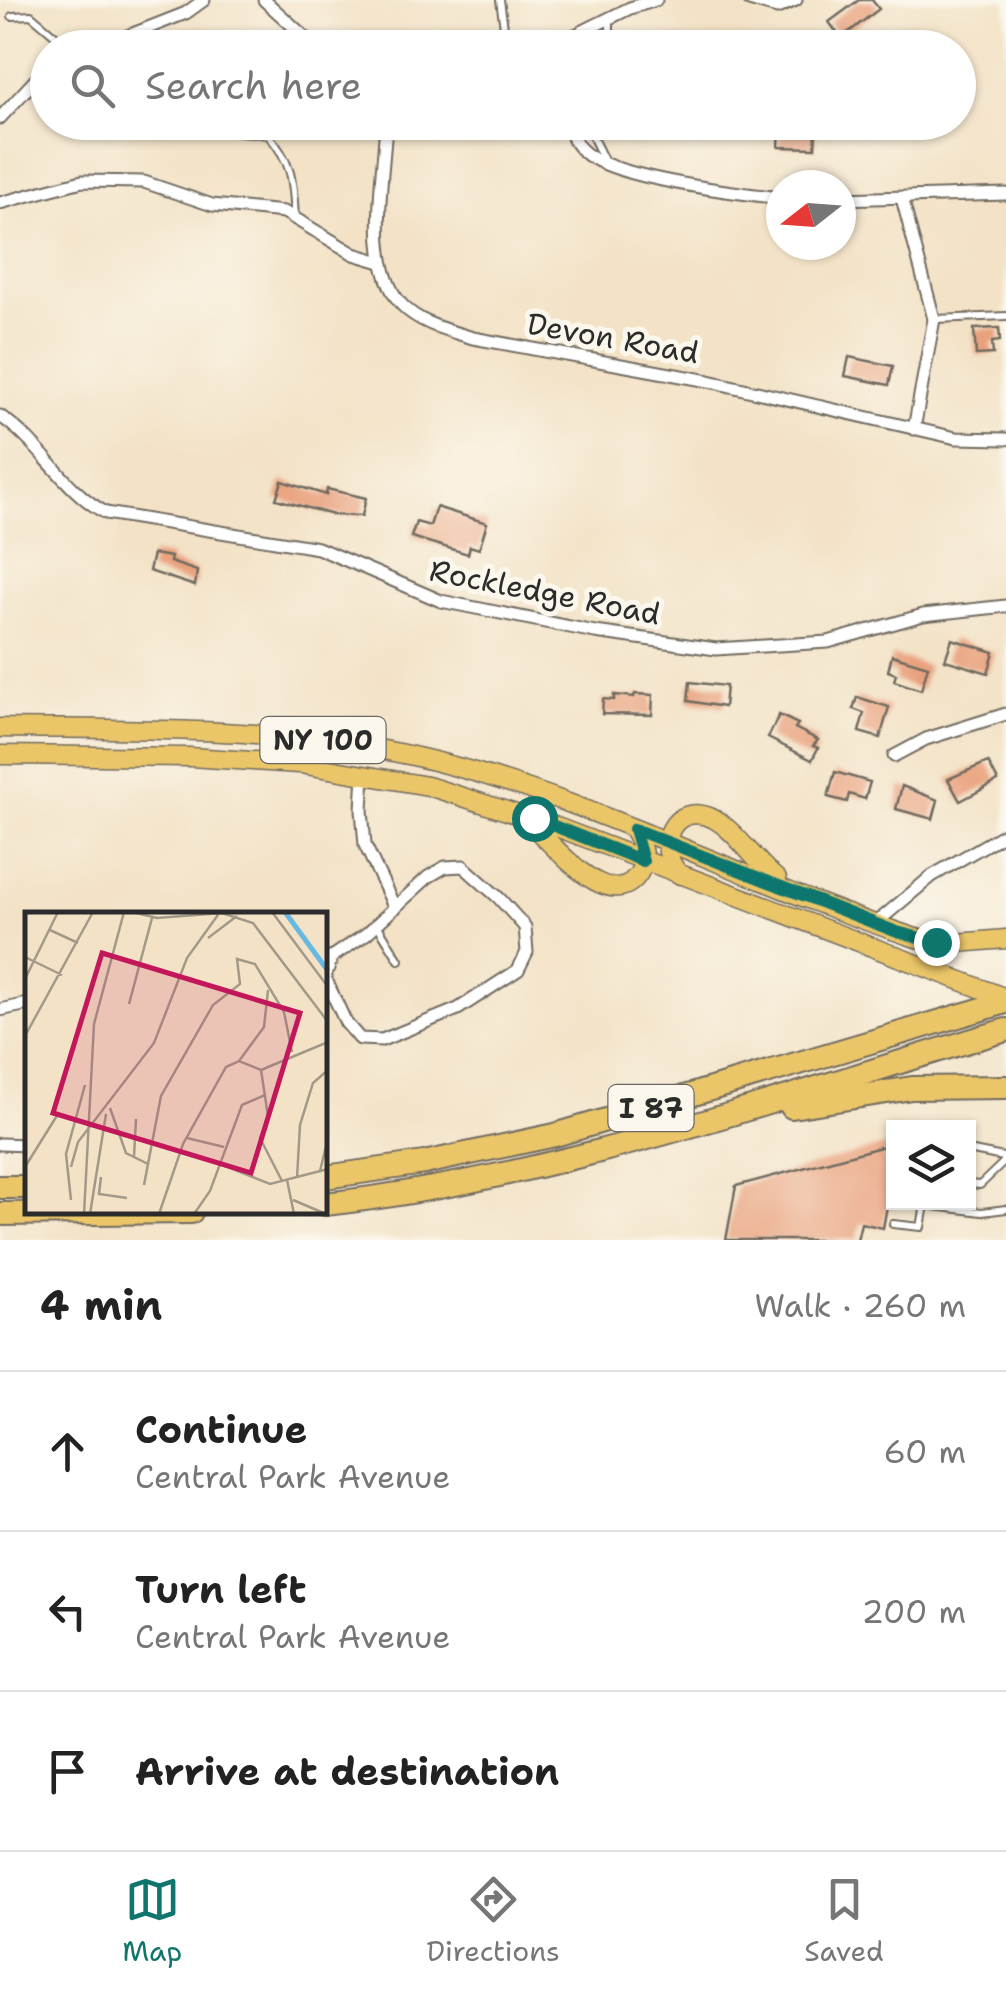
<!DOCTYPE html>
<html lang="en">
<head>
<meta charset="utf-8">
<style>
	body { margin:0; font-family:"Shantell Sans",sans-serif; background:#f6f6f6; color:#222 }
	.controls { position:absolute; right:30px; bottom:30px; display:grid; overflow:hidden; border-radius:0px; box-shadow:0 2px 8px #0004 }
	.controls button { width:90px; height:90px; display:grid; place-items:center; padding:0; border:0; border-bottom:2px solid #e0e0e0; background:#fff; color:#222; font:50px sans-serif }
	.compass { position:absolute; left:766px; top:170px; width:90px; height:90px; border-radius:50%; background:#fff; box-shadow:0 2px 8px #0004; rotate:253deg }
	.stop { position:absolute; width:30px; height:30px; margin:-22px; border:8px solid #0f766e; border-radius:50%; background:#fff }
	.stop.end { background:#0f766e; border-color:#fff; box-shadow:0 2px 10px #0008 }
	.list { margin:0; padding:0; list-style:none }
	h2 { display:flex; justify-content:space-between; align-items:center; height:130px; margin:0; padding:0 40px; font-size:42px }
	h2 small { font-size:32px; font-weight:400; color:#767676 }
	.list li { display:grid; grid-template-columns:65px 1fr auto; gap:30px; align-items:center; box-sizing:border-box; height:160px; padding:0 40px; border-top:2px solid #e0e0e0 }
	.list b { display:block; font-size:38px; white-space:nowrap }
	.list p { margin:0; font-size:32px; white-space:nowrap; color:#767676 }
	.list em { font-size:32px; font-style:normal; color:#767676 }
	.icon { flex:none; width:55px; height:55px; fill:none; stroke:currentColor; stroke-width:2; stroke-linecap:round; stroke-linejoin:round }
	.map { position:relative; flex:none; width:1006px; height:1240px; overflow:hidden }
	.search { position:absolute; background:#fff; box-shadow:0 2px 8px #0004; left:30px; right:30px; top:30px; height:110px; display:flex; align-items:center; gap:25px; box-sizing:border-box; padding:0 35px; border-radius:55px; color:#767676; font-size:38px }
	.sheet { height:610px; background:#fff }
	nav { display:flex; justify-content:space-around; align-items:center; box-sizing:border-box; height:140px; border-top:2px solid #e0e0e0; background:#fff; font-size:28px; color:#767676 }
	nav a { display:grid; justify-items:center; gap:5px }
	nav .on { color:#0f766e }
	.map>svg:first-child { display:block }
</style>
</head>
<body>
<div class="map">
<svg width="1006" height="1240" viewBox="0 0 1006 1240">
	<rect width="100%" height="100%" fill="#fbf7ec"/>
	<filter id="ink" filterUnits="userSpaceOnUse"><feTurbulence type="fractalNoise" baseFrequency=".01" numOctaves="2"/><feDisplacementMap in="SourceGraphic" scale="20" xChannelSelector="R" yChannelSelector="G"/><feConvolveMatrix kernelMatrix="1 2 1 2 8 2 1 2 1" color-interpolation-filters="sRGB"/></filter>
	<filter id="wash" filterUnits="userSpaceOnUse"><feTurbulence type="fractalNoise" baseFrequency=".0048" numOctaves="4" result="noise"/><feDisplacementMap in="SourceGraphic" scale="40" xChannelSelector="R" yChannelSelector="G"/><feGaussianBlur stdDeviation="2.25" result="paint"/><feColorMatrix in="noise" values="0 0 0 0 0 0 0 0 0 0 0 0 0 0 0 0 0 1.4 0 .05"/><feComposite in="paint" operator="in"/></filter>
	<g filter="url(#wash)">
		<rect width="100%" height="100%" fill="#f3e2c6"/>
		<g id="blocks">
			<!-- building -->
			<g fill="#e9a17d">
				<path d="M859 0H872L879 9 841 38 829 22Z"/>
				<path d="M780 125 792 126V131L816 132 815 148 779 147Z"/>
				<path d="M999 328 1000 341 992 342 993 354 976 355 974 329Z"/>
				<path d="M849 357 893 366 889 385 845 376Z"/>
				<path d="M282 481 326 495 327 489 366 498 362 516 333 515 276 499Z"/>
				<path d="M436 507 487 523 479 549 470 546 468 554 411 537 416 522 430 526Z"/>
				<path d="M153 554 171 557 170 562 197 571 195 586 149 571Z"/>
				<path d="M952 639 994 652 988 673 945 660Z"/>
				<path d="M892 655 928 666 921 690 894 681 896 674 888 671Z"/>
				<path d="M690 682 726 686 724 707 688 701Z"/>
				<path d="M635 694 653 695 652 715 602 714 603 699 614 700V695L634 697Z"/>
				<path d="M857 697 889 707 880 738 859 732 864 713 853 709Z"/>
				<path d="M779 715 798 724 795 728 818 740 813 746 818 748 812 760 768 738Z"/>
				<path d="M988 762 998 781 960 801 948 779Z"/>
				<path d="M835 772 870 782 865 799 849 794 847 802 828 797Z"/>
				<path d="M902 786 938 800 933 819 896 809Z"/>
				<path d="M888 1145 885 1160 894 1161V1202L893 1207 887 1206 883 1228 861 1223 857 1240H726L736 1186Z"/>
			</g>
		</g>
	</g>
	<g filter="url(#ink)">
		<use href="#blocks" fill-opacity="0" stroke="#716b61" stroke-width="2.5"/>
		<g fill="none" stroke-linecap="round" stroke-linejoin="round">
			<defs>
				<g id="service">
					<path d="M500 0 507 48"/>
					<path d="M12 16 31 15 70 48"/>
					<path d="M610 19V48"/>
					<path d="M591 122 590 132 605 162"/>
					<path d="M205 128 268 135C293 163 293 182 295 218"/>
					<path d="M936 319 1006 316"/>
					<path d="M378 926 399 960"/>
					<path d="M968 1150 1003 1157V1163L980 1185 968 1184"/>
					<path d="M893 1224 921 1227 925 1205 982 1212 1006 1209"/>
				</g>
				<g id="minor">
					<path d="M264 0 317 48"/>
					<path d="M749 0 777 8 796 0"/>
					<path d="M97 48 186 13 204 0"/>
					<path d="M549 48 630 8 656 0"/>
					<path d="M0 118 38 77 48 71"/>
					<path d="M392 122 385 137C382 186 367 267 402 305 420 324 450 331 473 338L709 381 956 438 1006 439"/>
					<path d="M565 122C571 135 576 147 588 155 623 179 736 193 781 198"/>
					<path d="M902 198 934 319 914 429"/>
					<path d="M841 199 1006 194"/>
					<path d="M0 203 82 181 144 182 212 205 284 212 354 254 381 262"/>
					<path d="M0 416C41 443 63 490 106 513L318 548 441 601 595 632 716 649 828 642 923 615 1006 606"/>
					<path d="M894 756 926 739 1006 714"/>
					<path d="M364 773 362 810 365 845 395 908"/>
					<path d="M876 923 932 876 1006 833"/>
					<path d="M325 976 332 957 366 934 428 877 445 867 463 866 499 898 525 927 527 952 518 970 458 1009 382 1040 360 1039 346 1023 325 978"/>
					<path d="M0 1010 28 1004"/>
					<path d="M0 1144 28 1145"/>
				</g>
				<g id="primary">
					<path d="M0 728C148 730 294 725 438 762 603 804 755 886 916 938L957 943 1006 939"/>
					<path d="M0 755 190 757 300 764 428 786 554 826 1006 998"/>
					<path d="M528 822C552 841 609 919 639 873 648 859 641 842 633 829"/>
					<path d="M680 875C653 847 672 801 712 818 734 828 756 863 777 879"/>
				</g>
				<g id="motorway">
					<path d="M792 1107 912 1088 1006 1087"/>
					<path d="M325 1177 424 1163 555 1135 1006 1002"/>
					<path d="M0 1187H28"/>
					<path d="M325 1204C559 1178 782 1096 1006 1030"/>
					<path d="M0 1214 191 1212"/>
				</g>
			</defs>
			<!-- service casing -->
			<use href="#service" stroke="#716b61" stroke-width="10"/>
			<!-- minor casing -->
			<use href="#minor" stroke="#716b61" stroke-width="15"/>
			<!-- primary casing -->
			<use href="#primary" stroke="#716b61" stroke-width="21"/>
			<!-- motorway casing -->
			<use href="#motorway" stroke="#716b61" stroke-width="26"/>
			<!-- service -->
			<use href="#service" stroke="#fff" stroke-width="6"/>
			<!-- minor -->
			<use href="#minor" stroke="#fff" stroke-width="11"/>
			<!-- primary -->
			<use href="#primary" stroke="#ebc669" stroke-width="18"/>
			<!-- motorway -->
			<use href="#motorway" stroke="#ebc669" stroke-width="22"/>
		</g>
	</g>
	<g fill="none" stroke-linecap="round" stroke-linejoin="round" filter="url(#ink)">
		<!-- route -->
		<path stroke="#0f766e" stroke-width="12" d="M534 818 643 861 634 829 897 932 936 942"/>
	</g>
	<g text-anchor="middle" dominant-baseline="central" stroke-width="10" stroke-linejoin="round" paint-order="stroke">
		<!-- shield labels -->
		<g fill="#fbf7ec" stroke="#696865" stroke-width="2.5">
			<rect x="260.5" y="717" width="125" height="46" rx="8"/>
			<rect x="608.5" y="1085" width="85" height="46" rx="8"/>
		</g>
		<g font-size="28" font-weight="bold" fill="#2b2b2b">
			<text x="323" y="740">NY 100</text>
			<text x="651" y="1108">I 87</text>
		</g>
		<!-- street labels -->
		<g font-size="30" fill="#2b2b2b" stroke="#fbf7ec">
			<text transform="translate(613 338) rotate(10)">Devon Road</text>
			<text transform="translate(545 592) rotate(11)">Rockledge Road</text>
		</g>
	</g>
	<!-- overview -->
	<g transform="translate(25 912)">
		<rect width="302" height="302" fill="#f3e2c6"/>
		<path fill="none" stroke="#67b9e3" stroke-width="5" d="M260 0 303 59"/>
		<path fill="none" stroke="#a39988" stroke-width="2.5" d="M107 0 132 6 197 1 228 11 303 110M247 0 303 75M25 18 53 31M183 26 212 4M0 45 37 63M0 67 33 0M104 92 127 6M0 124 68 0M214 149 239 115 243 78M236 158 243 204 235 226 257 269M236 158 303 130M85 196 101 241 109 245M111 207 109 245 123 252M162 226 199 235M195 252 245 272 303 257M0 255 33 202M46 255 53 230 129 131 162 46 195 0M295 259 303 226M76 265 74 282 102 286M272 266 275 213 288 171 303 158M262 268 269 302M119 273 136 184 188 93 215 72 212 47 230 52 259 100 267 140M46 288 41 242 60 173M268 288 301 302M59 302 69 112 99 0M65 302 81 202M134 302 158 232 201 155 214 149 236 158M169 302 185 279 217 193 240 183"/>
		<path fill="#c2185b" fill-opacity="0.15" stroke="#c2185b" stroke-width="5" d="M77 41 275 101 226 261 28 201Z"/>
		<rect width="302" height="302" fill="none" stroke="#2b2b2b" stroke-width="5"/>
	</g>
</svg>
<div class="controls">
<button><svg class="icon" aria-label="layers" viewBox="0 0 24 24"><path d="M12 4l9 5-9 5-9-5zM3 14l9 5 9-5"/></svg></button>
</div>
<svg class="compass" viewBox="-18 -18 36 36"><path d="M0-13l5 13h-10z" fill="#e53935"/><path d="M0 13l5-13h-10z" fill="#767676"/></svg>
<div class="stop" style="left:534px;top:818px"></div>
<div class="stop end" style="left:936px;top:942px"></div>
<div class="search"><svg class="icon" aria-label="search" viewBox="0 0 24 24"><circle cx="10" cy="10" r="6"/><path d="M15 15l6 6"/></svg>Search here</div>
</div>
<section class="sheet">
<h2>4 min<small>Walk · 260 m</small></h2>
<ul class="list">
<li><svg class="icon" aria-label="ahead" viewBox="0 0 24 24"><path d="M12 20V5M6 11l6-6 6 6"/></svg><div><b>Continue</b><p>Central Park Avenue</p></div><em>60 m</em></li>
<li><svg class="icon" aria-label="left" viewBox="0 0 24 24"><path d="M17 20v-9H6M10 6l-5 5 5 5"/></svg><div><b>Turn left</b><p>Central Park Avenue</p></div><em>200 m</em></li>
<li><svg class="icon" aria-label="arrive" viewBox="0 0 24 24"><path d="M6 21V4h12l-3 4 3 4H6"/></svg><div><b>Arrive at destination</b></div></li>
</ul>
</section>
<nav>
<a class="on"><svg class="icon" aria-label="map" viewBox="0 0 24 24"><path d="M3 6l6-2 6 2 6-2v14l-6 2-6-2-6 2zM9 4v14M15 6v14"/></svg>Map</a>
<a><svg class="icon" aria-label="directions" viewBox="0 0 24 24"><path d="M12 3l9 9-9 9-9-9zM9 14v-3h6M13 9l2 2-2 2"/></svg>Directions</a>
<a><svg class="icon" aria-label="saved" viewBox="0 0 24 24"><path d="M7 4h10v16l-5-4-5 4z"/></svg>Saved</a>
</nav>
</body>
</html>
